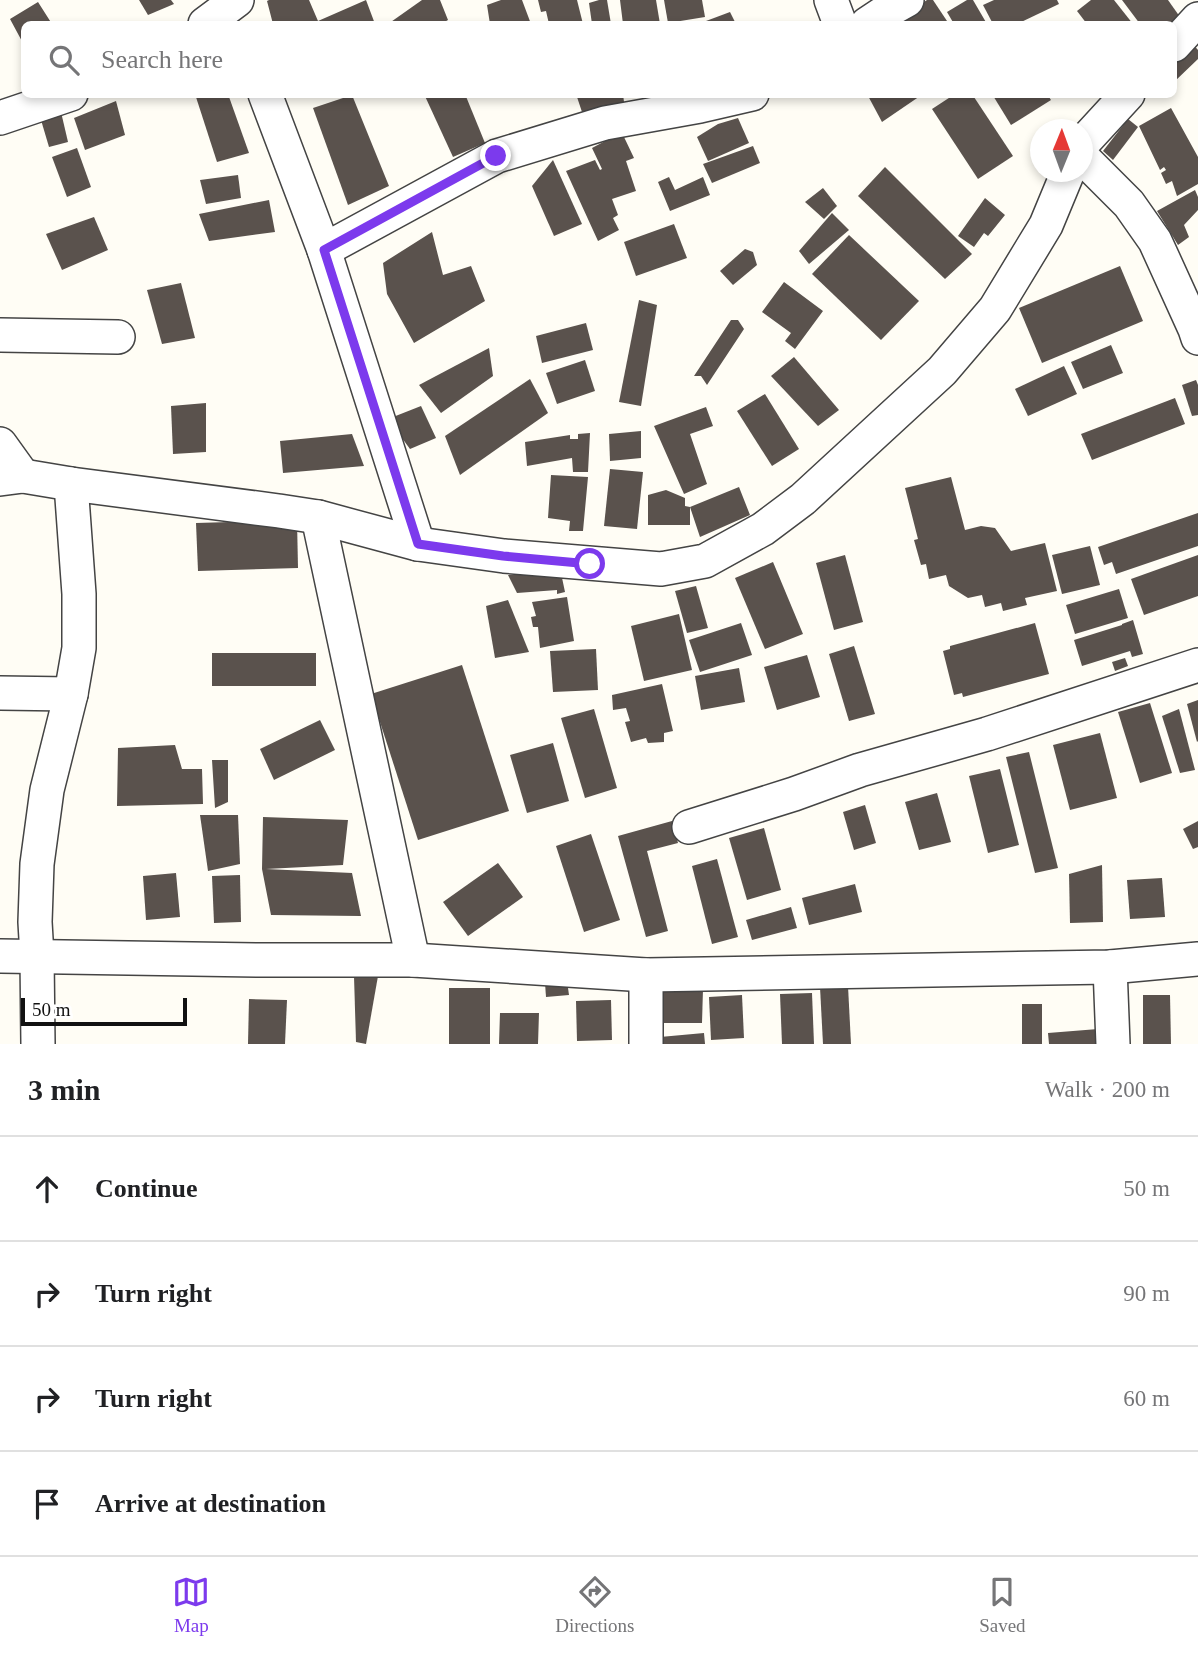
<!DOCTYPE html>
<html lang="en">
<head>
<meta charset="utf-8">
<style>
	body { margin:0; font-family:Georgia,serif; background:#f2f2f2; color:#202124 }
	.compass { position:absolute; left:1030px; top:119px; width:63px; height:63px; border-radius:50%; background:#fff; box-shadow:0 4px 10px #0003; rotate:1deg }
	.scale { position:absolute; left:21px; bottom:18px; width:166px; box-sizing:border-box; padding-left:7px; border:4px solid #111; border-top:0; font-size:19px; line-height:24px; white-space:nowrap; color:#111; -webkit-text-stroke:5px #fff; paint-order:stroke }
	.stop { position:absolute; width:21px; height:21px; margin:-16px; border:5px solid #7c3aed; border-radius:50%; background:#fff }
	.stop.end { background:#7c3aed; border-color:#fff; box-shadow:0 2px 7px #0008 }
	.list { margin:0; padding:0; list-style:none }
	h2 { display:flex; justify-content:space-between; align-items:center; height:91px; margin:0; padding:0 28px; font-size:30px }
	h2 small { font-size:23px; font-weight:400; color:#757577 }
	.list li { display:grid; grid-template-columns:46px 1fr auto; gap:21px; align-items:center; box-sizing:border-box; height:105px; padding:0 28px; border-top:2px solid #e0e0e0 }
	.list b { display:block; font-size:26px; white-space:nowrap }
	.list em { font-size:23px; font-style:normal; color:#757577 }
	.icon { flex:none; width:38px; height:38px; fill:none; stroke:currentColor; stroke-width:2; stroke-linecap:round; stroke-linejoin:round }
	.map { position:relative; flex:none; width:1198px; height:1044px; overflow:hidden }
	.search { position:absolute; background:#fff; box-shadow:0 4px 10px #0003; left:21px; right:21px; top:21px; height:77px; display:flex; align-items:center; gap:18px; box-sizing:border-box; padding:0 24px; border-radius:10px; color:#757577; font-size:26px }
	.sheet { height:511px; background:#fff }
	nav { display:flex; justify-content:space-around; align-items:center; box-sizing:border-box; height:98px; border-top:2px solid #e0e0e0; background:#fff; font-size:19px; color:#757577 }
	nav a { display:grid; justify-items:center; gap:4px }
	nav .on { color:#7c3aed }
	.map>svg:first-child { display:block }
</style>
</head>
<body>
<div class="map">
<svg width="1198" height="1044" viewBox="0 0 1198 1044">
	<rect width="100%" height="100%" fill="#fffdf5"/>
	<!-- building -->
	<g fill="#5a524d">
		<path d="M139 0H171L174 4 148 15Z"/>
		<path d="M269 0H309L318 21 366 0 375 24H273L267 1Z"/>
		<path d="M422 0H440L448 20 441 24H388Z"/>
		<path d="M501 0H522L531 24H490L487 5Z"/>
		<path d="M538 0H577L583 24H549L546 11 541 12Z"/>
		<path d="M599 0H607L611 24H592L589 3Z"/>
		<path d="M620 0H656L660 24H623Z"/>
		<path d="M664 0H702L705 17 668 23Z"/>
		<path d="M927 0H933L949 24H904L900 18Z"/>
		<path d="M967 0H973L987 24H954L947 12Z"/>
		<path d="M994 0H1057L1059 4 1017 24H993L983 5Z"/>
		<path d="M1091 0H1114L1133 24H1087L1077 11Z"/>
		<path d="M1122 0H1168L1180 17 1170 24H1140Z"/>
		<path d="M38 2 52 24H24V45L10 19Z"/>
		<path d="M730 12 736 24H708L706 21Z"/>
		<path d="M1191 42 1198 50V59L1174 82V64L1183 56Z"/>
		<path d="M195 94H228L249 153 217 162Z"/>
		<path d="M424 94H465L485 143 453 157Z"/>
		<path d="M576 94H623L624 102 582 112Z"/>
		<path d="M867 94H923L882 122Z"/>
		<path d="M955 94H972L1013 156 978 179 932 109Z"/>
		<path d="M992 94H1047L1051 100 1011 125Z"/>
		<path d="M352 95 389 186 348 205 313 108Z"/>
		<path d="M116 101 125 135 85 150 74 118Z"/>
		<path d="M1171 108 1198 157V184L1177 196 1172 181 1166 184 1161 173 1166 170 1164 167 1160 170 1139 126Z"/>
		<path d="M61 112 68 142 49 147 41 120Z"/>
		<path d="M738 118 749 143 708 161 697 137 718 124Z"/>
		<path d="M1128 119 1138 127 1113 160 1103 151Z"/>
		<path d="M624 137 634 158 626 161 636 191 612 199 618 215 613 218 619 230 598 241 566 171 595 160 600 170 602 169 592 148 609 139Z"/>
		<path d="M753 146 760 163 712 183 703 164Z"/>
		<path d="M77 148 91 187 67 197 52 157Z"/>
		<path d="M553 160 582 224 554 236 532 186Z"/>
		<path d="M885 167 972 254 945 279 858 196Z"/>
		<path d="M238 175 241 198 206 204 200 180Z"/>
		<path d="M669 177 675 190 703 177 710 195 670 211 658 182Z"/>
		<path d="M823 188 837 206 824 219 805 202Z"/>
		<path d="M1195 190 1198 197V210L1184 225 1189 237 1178 245 1157 211Z"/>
		<path d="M985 198 1005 215 988 236 984 233 974 247 958 236Z"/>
		<path d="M269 200 275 232 209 241 199 214Z"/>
		<path d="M832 213 849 230 809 264 799 251Z"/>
		<path d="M94 217 108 250 62 270 46 234Z"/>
		<path d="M674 224 687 258 636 276 624 242Z"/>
		<path d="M432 232 443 275 471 266 485 301 414 343 387 294 383 263Z"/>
		<path d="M849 235 919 301 881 340 812 274Z"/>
		<path d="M745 249 753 252 757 265 733 285 720 271Z"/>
		<path d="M1120 266 1143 321 1042 363 1019 308Z"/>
		<path d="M784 282 823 311 795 349 785 341 791 333 762 312Z"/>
		<path d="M181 283 195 338 162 344 147 290Z"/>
		<path d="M639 300 657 305 641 406 619 402Z"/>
		<path d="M731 320H738L744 329 707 385 701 376H694Z"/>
		<path d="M586 323 593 350 542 363 536 336Z"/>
		<path d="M1111 345 1123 373 1083 389 1071 362Z"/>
		<path d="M489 348 493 376 441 413 419 385Z"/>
		<path d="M794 357 839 410 818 426 771 376Z"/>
		<path d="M585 360 595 391 557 404 546 373Z"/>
		<path d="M1064 366 1077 394 1028 416 1015 389Z"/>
		<path d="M530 379 548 413 460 475 445 436Z"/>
		<path d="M1196 380 1198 385V415L1192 416 1182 385Z"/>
		<path d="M765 394 799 449 772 466 737 411Z"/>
		<path d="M1175 398 1185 424 1092 460 1081 434Z"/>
		<path d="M206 403V452L173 454 171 406Z"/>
		<path d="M421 406 436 438 410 449 388 419Z"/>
		<path d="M706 407 713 426 690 434 707 484 684 494 654 426Z"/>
		<path d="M641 431V458L610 461 609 434Z"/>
		<path d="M590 433 588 472H573L572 458 527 466 525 442 570 435V439H578V434Z"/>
		<path d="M352 434 364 466 283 473 280 441Z"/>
		<path d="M610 469 643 472 637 529 604 526Z"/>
		<path d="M551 475 588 477 583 531H569L570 521 548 518Z"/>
		<path d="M951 477 965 530 981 526 995 528 1011 551 1045 543 1057 591 1025 598 1027 605 1003 611 1001 603 985 607 982 595 968 598 949 586 946 575 929 579 926 564 921 565 914 540 918 539 905 488Z"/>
		<path d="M739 487 750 515 700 537 690 507V525H648V495L666 490 685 498V506L690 507Z"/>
		<path d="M1198 513V546L1116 574 1112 562 1104 565 1098 547Z"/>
		<path d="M297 520 298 568 198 571 196 523Z"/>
		<path d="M1090 546 1100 585 1062 594 1052 555Z"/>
		<path d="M845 555 863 622 834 630 816 563Z"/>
		<path d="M1198 555V596L1144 615 1131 579Z"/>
		<path d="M773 562 803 634 765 649 735 578Z"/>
		<path d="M561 573 565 592 557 594V590L517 593 508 575Z"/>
		<path d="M696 586 708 628 687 633 675 591Z"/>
		<path d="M1119 589 1128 618 1075 634 1066 605Z"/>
		<path d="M567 597 574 641 540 648 538 627H533L531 617 536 616 532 602Z"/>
		<path d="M508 600 529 652 495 658 486 606Z"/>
		<path d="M679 614 692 670 644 681 631 626Z"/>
		<path d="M1133 620 1143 654 1132 657 1130 651 1082 666 1074 640 1122 625V624Z"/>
		<path d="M741 623 752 655 700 672 689 640Z"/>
		<path d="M1035 623 1049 674 963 697 962 693 954 695 943 651 950 649V646Z"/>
		<path d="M854 646 875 714 849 721 829 654Z"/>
		<path d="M596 649 598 690 553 692 550 651Z"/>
		<rect x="212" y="653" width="104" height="33"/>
		<path d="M807 655 820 697 777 710 764 667Z"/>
		<path d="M1125 658 1128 666 1115 671 1112 662Z"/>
		<path d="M462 665 509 811 418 840 371 694Z"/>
		<path d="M739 668 745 702 701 710 695 676Z"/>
		<path d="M662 684 673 731 664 733V742L648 743 646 738 631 742 625 722 630 721 626 708 613 710 612 695Z"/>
		<path d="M1198 700V741L1197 742 1187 704Z"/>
		<path d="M1150 703 1172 773 1140 783 1118 712Z"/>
		<path d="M594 709 617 788 585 798 561 718Z"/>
		<path d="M1179 709 1195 770 1180 773 1162 716Z"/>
		<path d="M320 720 335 750 274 780 260 749Z"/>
		<path d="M1100 733 1117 798 1070 810 1053 745Z"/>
		<path d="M553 743 569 801 527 813 510 755Z"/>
		<path d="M175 745 182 769H202L203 804 117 806 118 748Z"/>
		<path d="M1029 752 1058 868 1035 873 1006 757Z"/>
		<path d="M212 760H228V802L215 808Z"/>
		<path d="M1000 769 1019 845 988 853 969 776Z"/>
		<path d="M937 793 951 842 919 850 905 802Z"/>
		<path d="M865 805 876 843 854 850 843 812Z"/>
		<path d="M200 815H238L240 864 208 871Z"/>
		<path d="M263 817 348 820 343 865 266 869 352 873 361 916 271 915 262 869Z"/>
		<path d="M672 821 678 843 647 851 668 931 646 937 618 836Z"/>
		<path d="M1198 821V847L1193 849 1183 829Z"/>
		<path d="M764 828 781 890 747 900 729 838Z"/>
		<path d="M591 834 620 920 584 932 556 846Z"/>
		<path d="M717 859 738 937 712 944 692 866Z"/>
		<path d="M498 863 523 897 468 936 443 902Z"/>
		<path d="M1102 865 1103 922 1070 923 1069 874Z"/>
		<path d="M176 873 180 917 146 920 143 876Z"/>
		<path d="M240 875 241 922 214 923 212 876Z"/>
		<path d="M1162 878 1165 917 1130 919 1127 880Z"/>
		<path d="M855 884 862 912 809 925 802 898Z"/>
		<path d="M791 907 797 928 752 940 746 920Z"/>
		<path d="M354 976H378L366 1044 356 1042Z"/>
		<path d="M567 981 569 995 546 997 545 983Z"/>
		<path d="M848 986 851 1044H823L820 987Z"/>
		<rect x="449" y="988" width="41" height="56"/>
		<path d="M660 989H703L702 1023H660Z"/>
		<path d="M812 993 814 1044H782L780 994Z"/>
		<path d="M742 995 744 1038 711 1040 709 997Z"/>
		<path d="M1143 995H1170L1171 1044H1143Z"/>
		<path d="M249 999 287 1000 285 1044H248Z"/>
		<path d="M611 1000 612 1040 577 1041 576 1001Z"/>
		<rect x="1022" y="1004" width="20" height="40"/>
		<path d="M500 1013H539L538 1044H499Z"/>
		<path d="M1098 1029 1099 1044H1049L1048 1033Z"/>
		<path d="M704 1033 705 1044H661L660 1037Z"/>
	</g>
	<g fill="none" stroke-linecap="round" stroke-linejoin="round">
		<defs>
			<g id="minor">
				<path d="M831 0 840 24"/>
				<path d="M205 24 237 0"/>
				<path d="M867 24 882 14 907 0"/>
				<path d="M1174 45 1198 19"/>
				<path d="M265 94 324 250 418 544"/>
				<path d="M0 118 71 94"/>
				<path d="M1082 144 1128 94"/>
				<path d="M1082 157 1129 204 1155 241 1195 329 1198 338"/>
				<path d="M324 250 497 156 605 123 700 106 752 94"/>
				<path d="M0 335 118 337"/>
				<path d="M0 444 23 476"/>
				<path d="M0 479 23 476 71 484 279 511 318 517 418 544 504 556 661 569 705 561 763 529 803 499 942 371 995 309 1046 225 1068 172"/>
				<path d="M318 517 413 960"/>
				<path d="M0 693 71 694"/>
				<path d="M689 827 794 794 860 770 987 734 1198 665"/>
				<path d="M0 956 257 960H413L646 975 1110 967 1198 959"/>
				<path d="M1110 967 1113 1044"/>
				<path d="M646 975V1044"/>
				<path d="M38 1044 37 956 35 922 37 864 47 790 71 694 79 648V594L71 484"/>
			</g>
		</defs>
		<!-- minor casing -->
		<use href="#minor" stroke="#444" stroke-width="36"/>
		<!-- minor -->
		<use href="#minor" stroke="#fff" stroke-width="33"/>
	</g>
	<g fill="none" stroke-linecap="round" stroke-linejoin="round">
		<!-- route -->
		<path stroke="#7c3aed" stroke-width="9" d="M496 156 324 250 418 544 503 556 590 564"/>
	</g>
</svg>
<svg class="compass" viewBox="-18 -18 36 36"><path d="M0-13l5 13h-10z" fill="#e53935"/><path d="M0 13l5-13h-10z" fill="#757577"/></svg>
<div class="scale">50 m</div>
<div class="stop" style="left:590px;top:564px"></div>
<div class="stop end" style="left:496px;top:156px"></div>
<div class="search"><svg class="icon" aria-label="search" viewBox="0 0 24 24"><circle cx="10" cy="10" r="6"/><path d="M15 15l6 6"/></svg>Search here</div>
</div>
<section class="sheet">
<h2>3 min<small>Walk · 200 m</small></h2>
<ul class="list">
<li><svg class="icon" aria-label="ahead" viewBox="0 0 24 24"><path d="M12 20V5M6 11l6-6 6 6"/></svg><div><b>Continue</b></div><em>50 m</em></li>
<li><svg class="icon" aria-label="right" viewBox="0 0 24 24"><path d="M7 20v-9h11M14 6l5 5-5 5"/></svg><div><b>Turn right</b></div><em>90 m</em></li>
<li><svg class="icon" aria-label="right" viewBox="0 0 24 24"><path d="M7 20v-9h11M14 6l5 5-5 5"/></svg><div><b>Turn right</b></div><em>60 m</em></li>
<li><svg class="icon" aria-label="arrive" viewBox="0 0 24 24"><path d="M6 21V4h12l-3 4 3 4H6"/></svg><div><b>Arrive at destination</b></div></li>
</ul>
</section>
<nav>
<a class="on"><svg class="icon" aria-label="map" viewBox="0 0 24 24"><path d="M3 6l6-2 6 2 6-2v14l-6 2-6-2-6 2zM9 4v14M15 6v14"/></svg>Map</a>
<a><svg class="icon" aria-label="directions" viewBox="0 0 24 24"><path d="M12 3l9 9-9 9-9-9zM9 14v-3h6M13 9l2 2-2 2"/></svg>Directions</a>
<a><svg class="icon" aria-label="saved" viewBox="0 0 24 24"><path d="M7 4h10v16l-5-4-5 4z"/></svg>Saved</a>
</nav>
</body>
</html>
